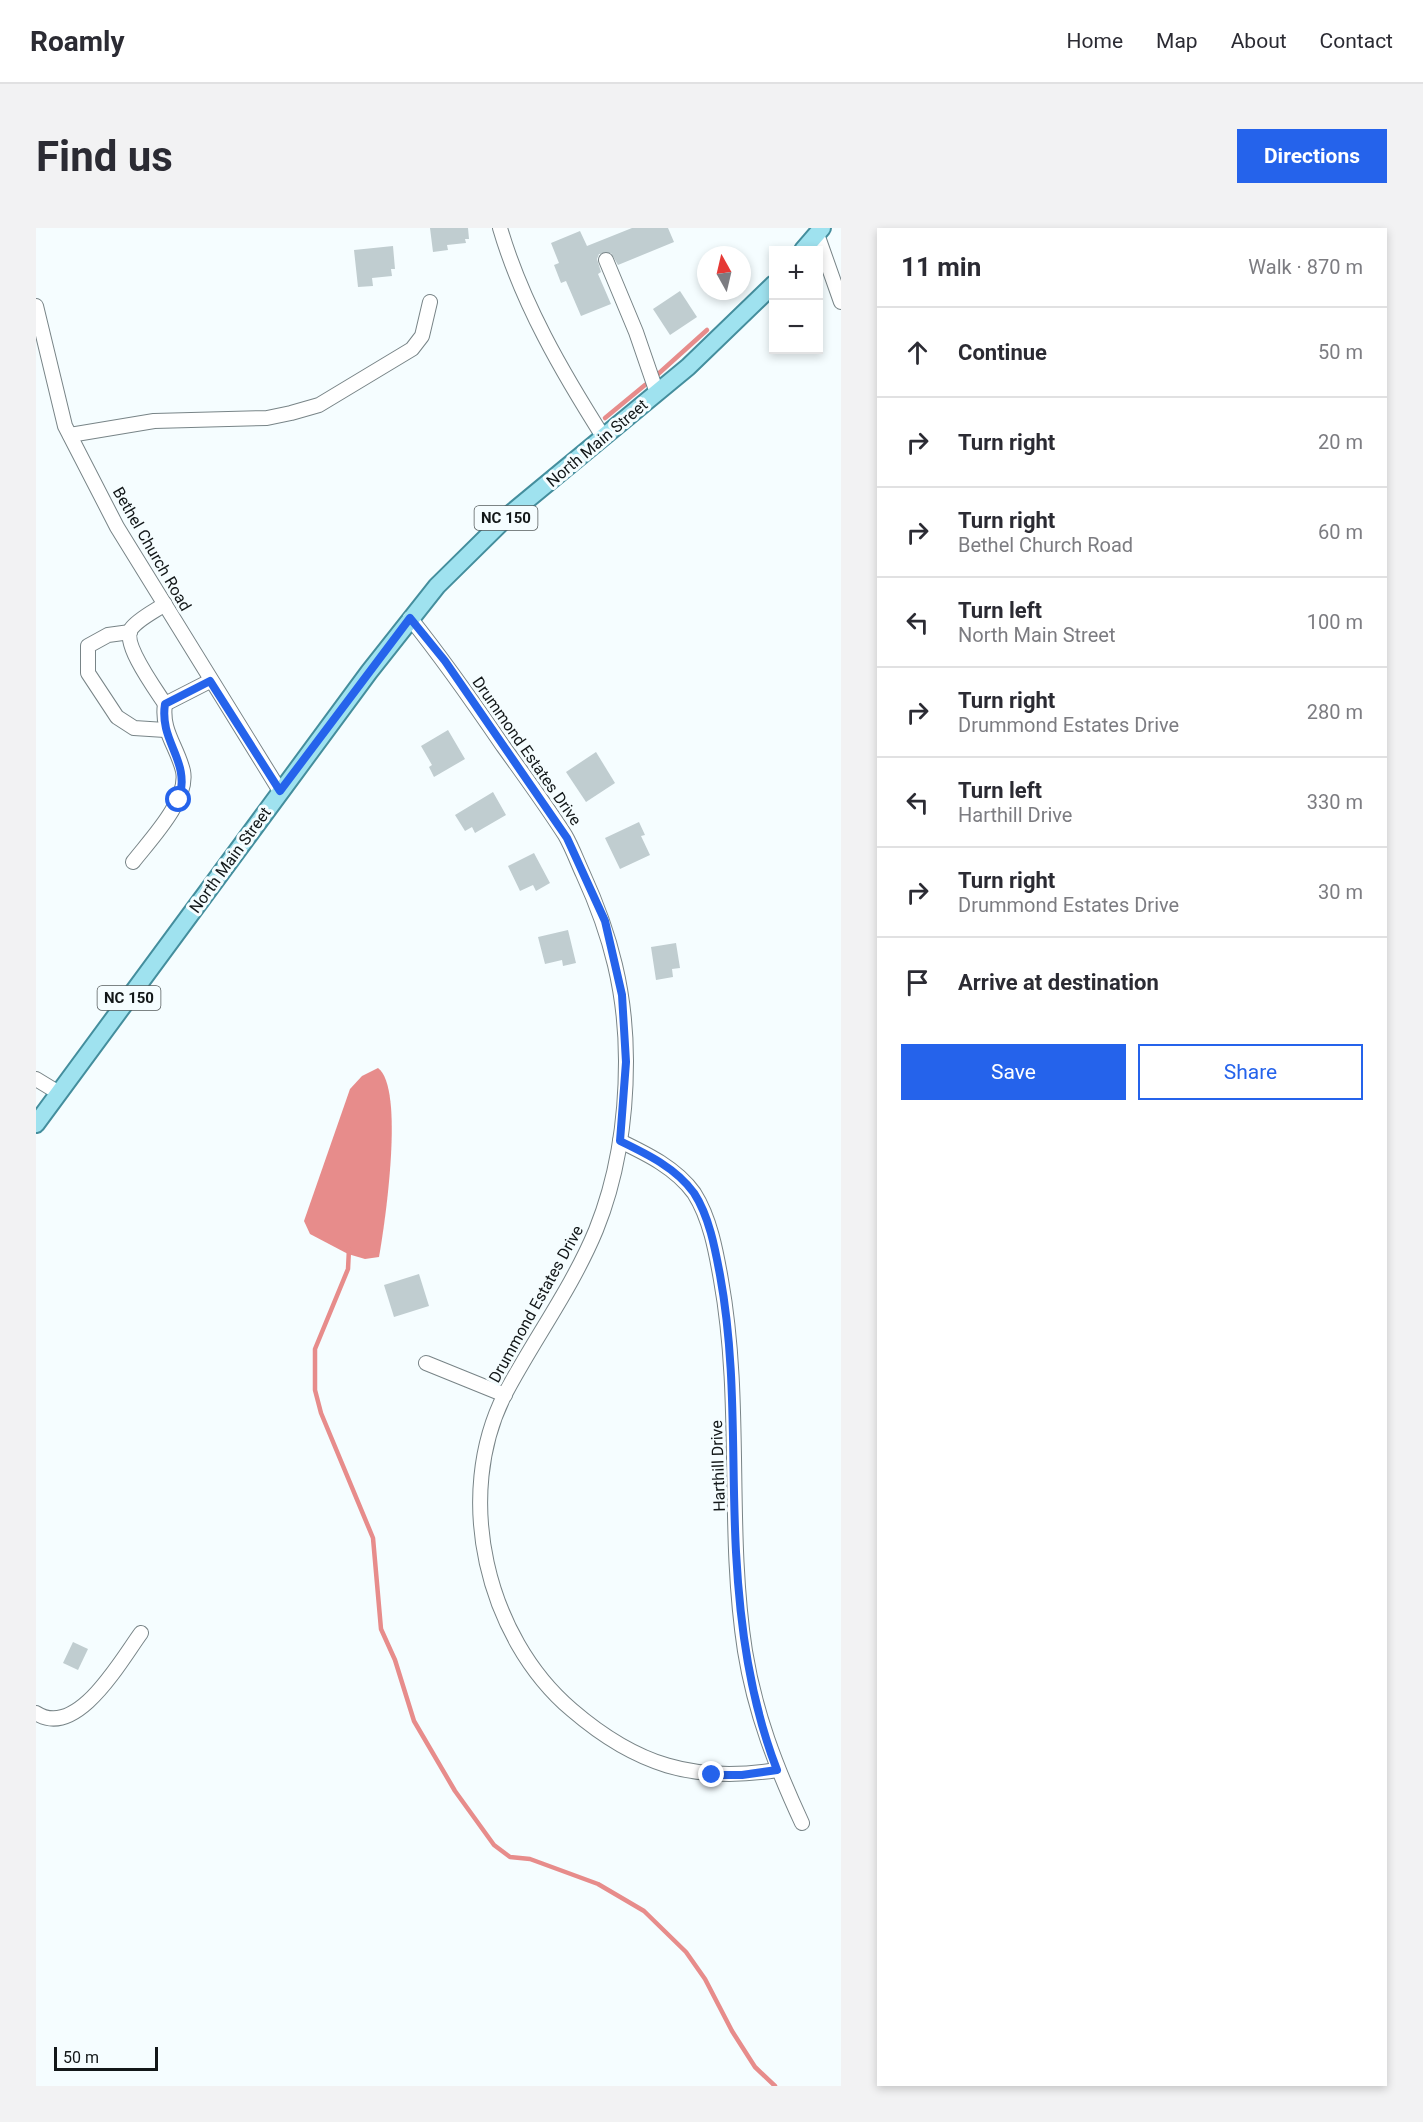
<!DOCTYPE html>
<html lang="en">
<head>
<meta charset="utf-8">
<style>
	body { margin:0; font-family:Roboto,sans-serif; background:#f2f2f3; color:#2b2b33 }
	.controls { position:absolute; right:18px; top:18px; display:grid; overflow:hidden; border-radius:0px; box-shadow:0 3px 9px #0003 }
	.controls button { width:54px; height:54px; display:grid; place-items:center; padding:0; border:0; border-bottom:2px solid #e1e1e2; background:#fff; color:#2b2b33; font:30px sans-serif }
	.compass { position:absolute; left:661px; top:18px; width:54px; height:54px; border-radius:50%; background:#fff; box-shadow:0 3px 9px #0003; rotate:352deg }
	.scale { position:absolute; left:18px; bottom:15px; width:104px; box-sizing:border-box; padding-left:6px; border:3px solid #121718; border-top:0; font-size:16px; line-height:21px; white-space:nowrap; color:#121718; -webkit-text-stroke:4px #f5fdff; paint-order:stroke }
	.stop { position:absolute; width:18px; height:18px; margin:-14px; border:4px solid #2563eb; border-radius:50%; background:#fff }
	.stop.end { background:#2563eb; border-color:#fff; box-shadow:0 2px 6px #0008 }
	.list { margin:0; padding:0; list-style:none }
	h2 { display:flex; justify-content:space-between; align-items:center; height:78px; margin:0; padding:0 24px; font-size:26px }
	h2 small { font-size:20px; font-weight:400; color:#7c7c81 }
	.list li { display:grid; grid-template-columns:39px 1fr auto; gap:18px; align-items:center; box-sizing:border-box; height:90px; padding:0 24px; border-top:2px solid #e1e1e2 }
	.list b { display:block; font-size:22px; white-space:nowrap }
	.list p { margin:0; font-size:20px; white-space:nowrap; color:#7c7c81 }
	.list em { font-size:20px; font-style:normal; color:#7c7c81 }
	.actions { display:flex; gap:12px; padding:18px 24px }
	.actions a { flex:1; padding:14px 0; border:2px solid #2563eb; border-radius:0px; text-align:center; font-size:21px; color:#2563eb }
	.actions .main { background:#2563eb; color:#fff }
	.icon { flex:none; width:33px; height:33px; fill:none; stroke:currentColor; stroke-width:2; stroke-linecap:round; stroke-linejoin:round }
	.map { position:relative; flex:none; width:805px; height:1858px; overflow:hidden; border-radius:0px }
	header { display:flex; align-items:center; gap:36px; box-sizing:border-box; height:84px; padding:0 30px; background:#fff; border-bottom:2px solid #e1e1e2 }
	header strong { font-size:28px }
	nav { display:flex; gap:33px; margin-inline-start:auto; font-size:21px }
	.intro { display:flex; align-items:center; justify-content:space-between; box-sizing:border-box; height:144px; padding:0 36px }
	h1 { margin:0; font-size:42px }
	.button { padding:15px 27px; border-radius:0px; background:#2563eb; color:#fff; font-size:21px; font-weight:700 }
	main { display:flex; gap:36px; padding:0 36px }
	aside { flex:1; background:#fff; border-radius:0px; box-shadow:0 3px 9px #0003 }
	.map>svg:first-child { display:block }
</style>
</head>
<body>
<header>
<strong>Roamly</strong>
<nav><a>Home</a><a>Map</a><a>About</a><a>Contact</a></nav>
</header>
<div class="intro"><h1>Find us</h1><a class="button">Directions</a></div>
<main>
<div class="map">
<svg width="805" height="1858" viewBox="0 0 805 1858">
	<rect width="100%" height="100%" fill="#f5fdff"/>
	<!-- water -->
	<path fill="#e78c8b" d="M342 840C369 860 349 995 343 1029L329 1031 312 1026 274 1006 268 993 314 861 326 848Z"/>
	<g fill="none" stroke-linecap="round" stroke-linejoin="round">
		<!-- stream -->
		<g stroke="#e78c8b" stroke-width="4.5">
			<path d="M621 147 671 102"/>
			<path d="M569 190 609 157"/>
			<path d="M313 1021 312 1041 279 1121V1162L285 1185 337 1310 345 1401 359 1432 378 1493 419 1563 458 1617 474 1629 494 1631 562 1656 608 1683 650 1724 669 1751 696 1803 719 1839 739 1858"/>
		</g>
	</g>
	<!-- building -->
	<g fill="#c0cdd0">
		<path d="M394 0H432L433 11H429L430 15 411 17 412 22 397 24Z"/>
		<path d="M596 0H632L638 14 582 37 575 25 563 26 561 31 565 44 562 46 575 76 545 88 530 53 525 55 518 37 523 35 515 15 544 3 551 18Z"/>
		<path d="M357 18 359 41H355L356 48 336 50 337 58 322 59 318 22Z"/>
		<path d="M644 63 661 89 634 107 617 81Z"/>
		<path d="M412 502 429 531 398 549 393 539 396 537 385 518Z"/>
		<path d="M560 524 579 555 550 574 530 544Z"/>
		<path d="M457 564 470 587 439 605 436 599 429 603 419 587Z"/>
		<path d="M603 594 609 607 605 608 614 627 584 641 569 610Z"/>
		<path d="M498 625 514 655 500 663 497 657 484 663 472 638Z"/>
		<path d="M532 702 540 735 527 738 526 732 509 736 502 709Z"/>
		<path d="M640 715 644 740 636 741 637 749 620 752 615 719Z"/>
		<path d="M383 1046 393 1078 358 1089 348 1057Z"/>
		<path d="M37 1414 52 1421 42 1442 27 1435Z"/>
	</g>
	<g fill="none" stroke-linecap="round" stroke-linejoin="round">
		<defs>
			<g id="minor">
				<path d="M464 0C486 75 526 144 568 210"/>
				<path d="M781 6 805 74"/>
				<path d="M570 32 600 104 621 165"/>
				<path d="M0 78 29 198 81 299 244 563"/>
				<path d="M34 207 118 193 231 190 255 185 283 177 376 121 386 108 394 74"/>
				<path d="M129 376C119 383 102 391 95 401 86 416 120 462 129 476L174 453"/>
				<path d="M374 390C407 431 437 474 467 518 488 547 509 576 529 607 536 619 541 633 547 646 575 707 590 765 590 833 590 890 581 950 560 1002 536 1060 498 1111 469 1166 417 1268 450 1409 536 1482 600 1537 658 1555 741 1542"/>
				<path d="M94 404 72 407 52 418V445L81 489 98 500 129 502"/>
				<path d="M97 634C114 612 153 572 147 543 141 518 125 503 129 476"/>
				<path d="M0 851 23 865"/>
				<path d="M584 913C611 926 640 940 658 965 674 990 680 1023 685 1052 707 1174 690 1300 709 1423 719 1485 740 1539 766 1595"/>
				<path d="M390 1135 469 1167"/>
				<path d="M0 1485C41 1512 85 1432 105 1405"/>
			</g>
			<g id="major">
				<path d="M767 22 786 0"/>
				<path d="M0 896 333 444 401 358 473 287 652 139 738 56"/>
			</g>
		</defs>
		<!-- minor casing -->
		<use href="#minor" stroke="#788487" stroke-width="16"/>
		<!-- major casing -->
		<use href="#major" stroke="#448e9d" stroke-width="20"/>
		<!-- minor -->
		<use href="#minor" stroke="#fff" stroke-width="14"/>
		<!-- major -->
		<use href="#major" stroke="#9fe2ef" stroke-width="16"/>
	</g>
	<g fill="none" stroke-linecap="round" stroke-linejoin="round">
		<!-- route -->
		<path stroke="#2563eb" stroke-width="8" d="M143 572C155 531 123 515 129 476L174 453 244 563 374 390 409 433 531 610 569 693 586 767 590 834 584 913C611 926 640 940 658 965 673 988 679 1020 684 1047 701 1140 695 1231 700 1324 704 1398 714 1472 741 1542L706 1547H676"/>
	</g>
	<g text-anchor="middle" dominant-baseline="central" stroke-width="6" stroke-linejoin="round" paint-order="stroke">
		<!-- shield labels -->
		<g fill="#f5fdff" stroke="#565c5d" stroke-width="1.5">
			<rect x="438.5" y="278" width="63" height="24" rx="4.5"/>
			<rect x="61.5" y="758" width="63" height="24" rx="4.5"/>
		</g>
		<g font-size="15" font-weight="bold" fill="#121718">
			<text x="470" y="290">NC 150</text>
			<text x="93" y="770">NC 150</text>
		</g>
		<!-- street labels -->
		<g font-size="16" fill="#121718" stroke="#f5fdff">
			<text transform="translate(561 215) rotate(-40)">North Main Street</text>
			<text transform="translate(116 321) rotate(60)">Bethel Church Road</text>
			<text transform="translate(491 523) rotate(55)">Drummond Estates Drive</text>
			<text transform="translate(194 632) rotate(-54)">North Main Street</text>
			<text transform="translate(500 1076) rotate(-61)">Drummond Estates Drive</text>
			<text transform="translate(682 1238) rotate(-92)">Harthill Drive</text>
		</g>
	</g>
</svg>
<div class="controls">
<button>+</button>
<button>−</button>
</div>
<svg class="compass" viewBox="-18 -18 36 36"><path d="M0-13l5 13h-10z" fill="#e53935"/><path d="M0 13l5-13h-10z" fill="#7c7c81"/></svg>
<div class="scale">50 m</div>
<div class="stop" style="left:143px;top:572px"></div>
<div class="stop end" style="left:676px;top:1547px"></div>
</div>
<aside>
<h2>11 min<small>Walk · 870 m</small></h2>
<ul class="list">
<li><svg class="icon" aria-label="ahead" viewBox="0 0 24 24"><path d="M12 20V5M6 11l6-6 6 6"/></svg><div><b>Continue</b></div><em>50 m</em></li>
<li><svg class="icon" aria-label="right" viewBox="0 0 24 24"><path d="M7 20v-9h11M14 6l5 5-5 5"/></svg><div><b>Turn right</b></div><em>20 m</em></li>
<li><svg class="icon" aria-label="right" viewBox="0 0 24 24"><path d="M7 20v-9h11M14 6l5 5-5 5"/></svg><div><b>Turn right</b><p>Bethel Church Road</p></div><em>60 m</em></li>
<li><svg class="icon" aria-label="left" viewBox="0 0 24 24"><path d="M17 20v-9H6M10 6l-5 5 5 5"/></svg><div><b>Turn left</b><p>North Main Street</p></div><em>100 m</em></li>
<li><svg class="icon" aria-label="right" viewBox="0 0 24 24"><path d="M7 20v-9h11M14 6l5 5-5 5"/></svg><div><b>Turn right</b><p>Drummond Estates Drive</p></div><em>280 m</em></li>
<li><svg class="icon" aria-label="left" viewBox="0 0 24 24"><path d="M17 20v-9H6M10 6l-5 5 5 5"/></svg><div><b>Turn left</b><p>Harthill Drive</p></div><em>330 m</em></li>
<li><svg class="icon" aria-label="right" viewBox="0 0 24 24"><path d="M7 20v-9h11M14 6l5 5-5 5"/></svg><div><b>Turn right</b><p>Drummond Estates Drive</p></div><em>30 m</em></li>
<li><svg class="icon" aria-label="arrive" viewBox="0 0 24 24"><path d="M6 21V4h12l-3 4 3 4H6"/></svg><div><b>Arrive at destination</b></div></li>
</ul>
<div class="actions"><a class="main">Save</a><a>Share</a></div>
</aside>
</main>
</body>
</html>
